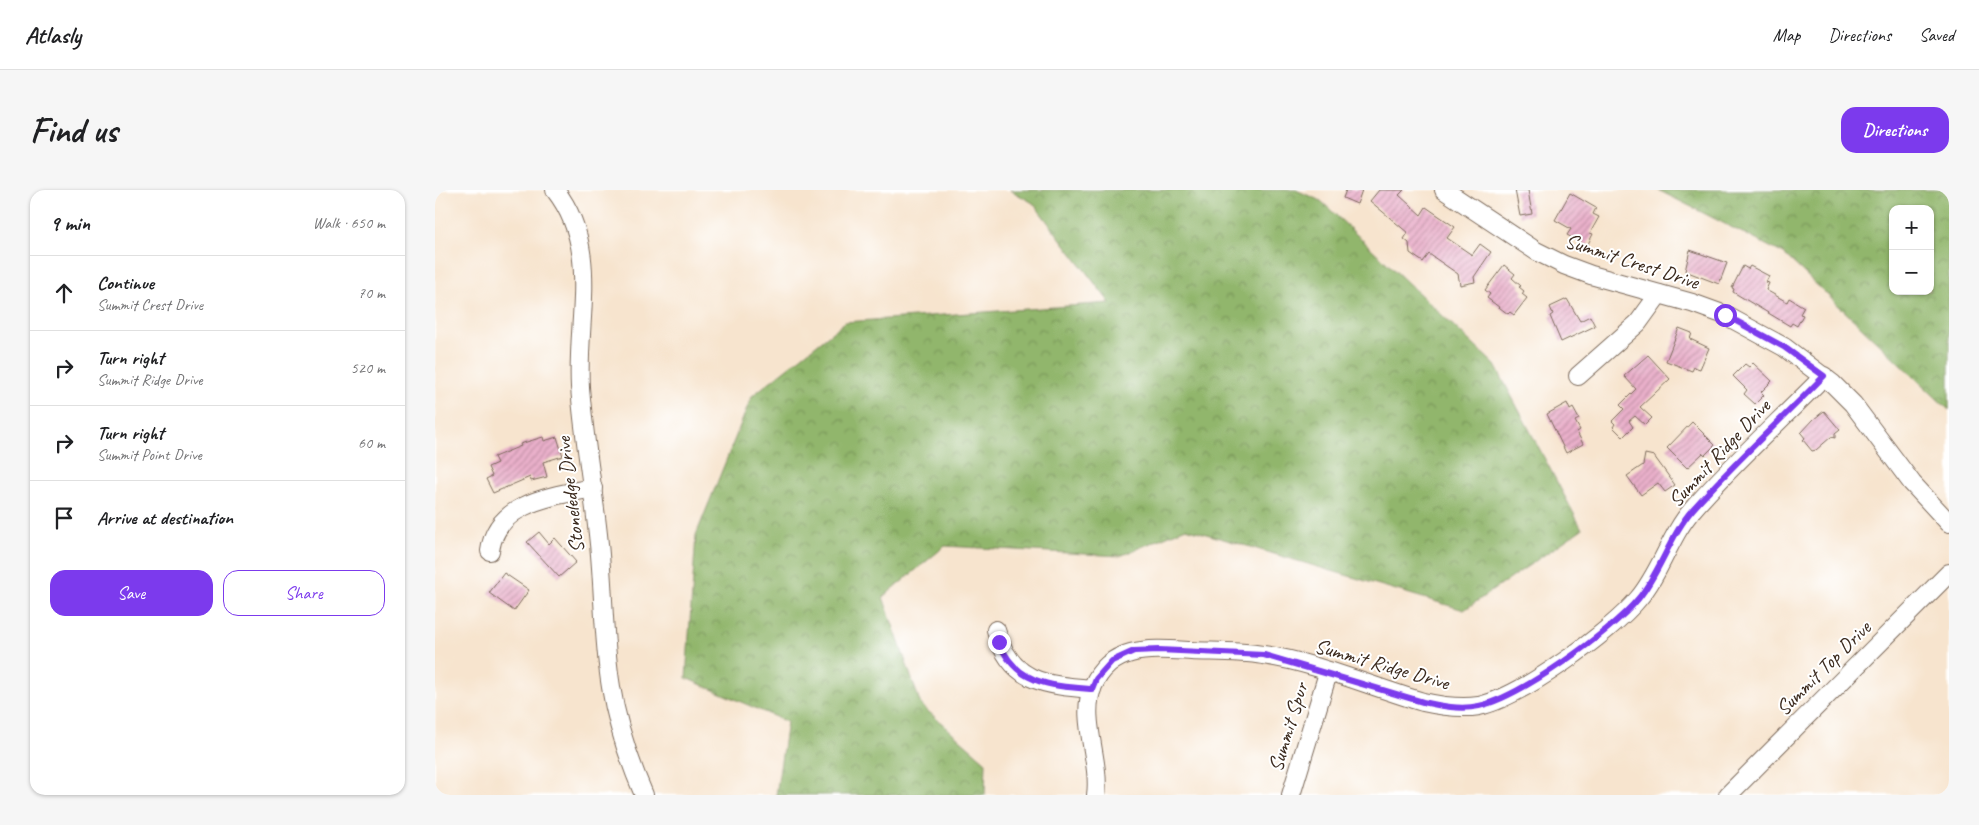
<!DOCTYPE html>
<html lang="en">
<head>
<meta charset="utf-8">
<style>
	body { margin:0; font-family:Caveat,sans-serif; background:#f6f6f6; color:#202124 }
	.controls { position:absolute; right:15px; top:15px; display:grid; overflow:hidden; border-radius:10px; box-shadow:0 1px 4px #0004 }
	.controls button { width:45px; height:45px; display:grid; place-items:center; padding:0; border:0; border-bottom:1px solid #e0e0e0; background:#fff; color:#202124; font:25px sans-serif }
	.stop { position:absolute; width:15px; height:15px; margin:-11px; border:4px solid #7c3aed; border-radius:50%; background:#fff }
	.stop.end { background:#7c3aed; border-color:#fff; box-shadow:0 1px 5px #0008 }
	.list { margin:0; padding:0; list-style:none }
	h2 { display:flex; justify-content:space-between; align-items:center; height:65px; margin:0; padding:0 20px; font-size:21px }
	h2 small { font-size:16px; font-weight:400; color:#757577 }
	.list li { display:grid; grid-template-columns:32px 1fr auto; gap:15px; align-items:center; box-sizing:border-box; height:75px; padding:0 20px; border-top:1px solid #e0e0e0 }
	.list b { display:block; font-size:19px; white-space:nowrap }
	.list p { margin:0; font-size:16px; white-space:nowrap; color:#757577 }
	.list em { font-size:16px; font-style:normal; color:#757577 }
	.actions { display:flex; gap:10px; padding:15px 20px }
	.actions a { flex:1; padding:11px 0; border:1px solid #7c3aed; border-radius:15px; text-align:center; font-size:18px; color:#7c3aed }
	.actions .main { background:#7c3aed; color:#fff }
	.icon { flex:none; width:28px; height:28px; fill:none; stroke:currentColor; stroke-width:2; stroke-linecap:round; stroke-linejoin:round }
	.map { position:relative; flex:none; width:1514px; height:605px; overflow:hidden; border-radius:15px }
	header { display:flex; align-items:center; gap:30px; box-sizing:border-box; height:70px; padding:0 25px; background:#fff; border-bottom:1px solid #e0e0e0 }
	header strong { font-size:24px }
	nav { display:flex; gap:28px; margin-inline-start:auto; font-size:18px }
	.intro { display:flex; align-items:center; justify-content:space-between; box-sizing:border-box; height:120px; padding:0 30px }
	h1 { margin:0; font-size:35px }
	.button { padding:12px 22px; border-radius:15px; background:#7c3aed; color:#fff; font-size:18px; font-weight:700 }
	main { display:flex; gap:30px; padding:0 30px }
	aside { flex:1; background:#fff; border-radius:15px; box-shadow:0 1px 4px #0004 }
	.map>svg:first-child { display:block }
</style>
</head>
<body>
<header>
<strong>Atlasly</strong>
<nav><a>Map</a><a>Directions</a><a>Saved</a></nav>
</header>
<div class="intro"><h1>Find us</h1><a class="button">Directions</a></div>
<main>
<aside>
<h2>9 min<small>Walk · 650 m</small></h2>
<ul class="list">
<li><svg class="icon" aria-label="ahead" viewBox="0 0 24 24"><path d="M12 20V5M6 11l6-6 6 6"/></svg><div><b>Continue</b><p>Summit Crest Drive</p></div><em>70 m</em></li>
<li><svg class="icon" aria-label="right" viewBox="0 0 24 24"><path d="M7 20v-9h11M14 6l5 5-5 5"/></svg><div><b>Turn right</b><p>Summit Ridge Drive</p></div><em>520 m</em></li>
<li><svg class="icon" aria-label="right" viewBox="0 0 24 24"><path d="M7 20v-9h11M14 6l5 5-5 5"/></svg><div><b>Turn right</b><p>Summit Point Drive</p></div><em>60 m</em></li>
<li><svg class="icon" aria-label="arrive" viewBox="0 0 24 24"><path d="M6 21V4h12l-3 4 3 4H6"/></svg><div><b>Arrive at destination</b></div></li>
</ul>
<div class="actions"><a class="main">Save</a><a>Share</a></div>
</aside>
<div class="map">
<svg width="1514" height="605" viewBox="0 0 1514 605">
	<defs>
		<pattern id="forest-crowns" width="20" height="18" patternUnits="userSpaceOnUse" patternTransform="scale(1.25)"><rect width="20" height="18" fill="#91b66c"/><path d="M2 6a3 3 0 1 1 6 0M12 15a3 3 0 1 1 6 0" fill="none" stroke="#789458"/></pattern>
		<pattern id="building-hatch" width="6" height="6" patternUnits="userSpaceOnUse" patternTransform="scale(1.25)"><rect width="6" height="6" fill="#eab0cb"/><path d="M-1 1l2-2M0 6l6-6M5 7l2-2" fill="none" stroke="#bf8fa4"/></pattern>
	</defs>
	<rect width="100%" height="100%" fill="#fff"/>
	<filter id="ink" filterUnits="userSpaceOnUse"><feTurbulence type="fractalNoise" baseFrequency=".02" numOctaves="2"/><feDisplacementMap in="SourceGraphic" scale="10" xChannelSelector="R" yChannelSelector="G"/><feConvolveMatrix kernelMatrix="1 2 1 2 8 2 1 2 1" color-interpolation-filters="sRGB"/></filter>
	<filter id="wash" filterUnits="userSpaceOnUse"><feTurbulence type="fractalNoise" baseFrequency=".0096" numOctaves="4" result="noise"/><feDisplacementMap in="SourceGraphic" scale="20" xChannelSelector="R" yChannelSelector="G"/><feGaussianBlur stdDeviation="1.12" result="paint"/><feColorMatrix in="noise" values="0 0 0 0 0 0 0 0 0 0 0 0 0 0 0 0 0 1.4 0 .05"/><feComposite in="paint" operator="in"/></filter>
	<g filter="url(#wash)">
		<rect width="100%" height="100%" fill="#f7e4ce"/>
		<!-- forest -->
		<g fill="url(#forest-crowns)" stroke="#667045" fill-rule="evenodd">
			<path d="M575 0H861L886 11 1060 175 1147 339 1029 420 751 338 685 366 510 356 448 407 486 515 551 572 550 605H341L352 532 251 488 261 345 317 206 410 132 675 113 598 13Z"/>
			<path d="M1223 0H1514V220L1349 64ZM1458 19H1495V101H1458Z"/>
		</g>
		<g id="blocks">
			<!-- building -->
			<g fill="url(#building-hatch)">
				<path d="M911 0H927L922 14 908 8Z"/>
				<path d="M944 0H969L964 5 986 25 991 17 1020 37 1012 48 1037 65 1045 54 1056 62 1039 87 1040 92 1025 95 1023 84 994 64 988 72 975 63 974 53 969 49 973 43 935 11Z"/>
				<path d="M1080 0H1093L1097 24 1085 26Z"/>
				<path d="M1135 3 1161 18 1158 24 1164 27 1155 43 1158 44 1152 56 1132 45 1136 39 1120 30Z"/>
				<path d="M1255 60 1292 73 1284 94 1250 81Z"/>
				<path d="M1069 75 1080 84 1077 88 1086 96 1084 97 1089 101 1087 104 1092 108 1079 125 1075 122 1073 124 1052 108 1055 104 1050 100Z"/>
				<path d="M1308 76 1313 79 1315 76 1334 86 1331 92 1334 93 1331 100 1352 112 1354 108 1369 117 1365 124 1368 125 1362 136 1357 133 1355 136 1298 102 1299 99 1297 98Z"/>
				<path d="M1132 109 1145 131 1155 126 1160 136 1126 152 1115 126 1118 124 1115 117Z"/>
				<path d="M1244 138 1257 143 1255 149 1274 158 1265 179 1259 177 1257 181 1231 171Z"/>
				<path d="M1213 165 1235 189 1205 217 1217 228 1210 235 1200 226 1194 231 1198 237 1188 247 1178 237 1180 234 1177 231 1189 219 1185 215 1201 199 1189 186Z"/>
				<path d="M1318 173 1337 191 1326 202 1329 205 1320 214 1309 204 1312 200 1298 186 1310 174 1314 177Z"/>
				<path d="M1132 213 1135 220 1138 218 1144 229 1140 231 1145 240 1142 242 1148 254 1131 263 1112 224Z"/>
				<path d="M1389 221 1405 240 1400 244V248L1396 247 1381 260 1377 261 1368 250 1370 248 1366 243 1379 229Z"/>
				<path d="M1257 232 1280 255 1270 265 1268 263 1252 278 1232 258Z"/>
				<path d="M108 247 109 251 122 247 128 266 108 272 112 287 96 291 95 287 58 303 51 289 57 286 53 277 62 273 59 267 86 256 85 254Z"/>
				<path d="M1210 264 1219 266 1240 295 1230 302 1223 293 1206 305 1192 286 1208 275Z"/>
				<path d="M104 342 114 354 120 348 141 372 124 387 92 352Z"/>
				<path d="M69 383 94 400 79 421 54 403Z"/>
			</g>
		</g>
	</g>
	<g filter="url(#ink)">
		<use href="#blocks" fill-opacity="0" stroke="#7d6b5c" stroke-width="1"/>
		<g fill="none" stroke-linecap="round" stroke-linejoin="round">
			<defs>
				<g id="minor">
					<path d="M120 0C166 59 141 128 145 197 149 250 159 302 164 354 169 402 168 450 176 497 182 535 194 570 209 605"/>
					<path d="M1009 0 1101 61 1129 75 1156 85 1257 113 1290 125 1349 157 1398 194 1418 214 1477 293 1514 333"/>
					<path d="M1143 186 1203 133 1224 104"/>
					<path d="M55 361C61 312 118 306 158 298"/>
					<path d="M561 440C575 492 609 495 657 499"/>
					<path d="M661 605C666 571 644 528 658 496 676 454 718 459 756 461 780 462 804 461 828 465 879 472 937 497 988 512 1006 516 1025 519 1044 516 1086 507 1176 442 1203 409 1225 384 1235 345 1258 319 1299 272 1346 230 1389 186"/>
					<path d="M856 605 893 483"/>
					<path d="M1293 605 1514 383"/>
				</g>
			</defs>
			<!-- minor casing -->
			<use href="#minor" stroke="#7d6b5c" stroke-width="20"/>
			<!-- minor -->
			<use href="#minor" stroke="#fff" stroke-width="18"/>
		</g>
	</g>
	<g fill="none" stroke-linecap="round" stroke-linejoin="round" filter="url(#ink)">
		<!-- route -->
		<path stroke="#7c3aed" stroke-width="6" d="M564 452C581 495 617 496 657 499L661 489 677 471 699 461 724 460 829 465 988 512C1006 516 1025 520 1044 516 1085 507 1176 442 1203 409 1225 383 1235 345 1258 319 1299 273 1346 230 1389 186L1349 157 1290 125"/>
	</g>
	<g text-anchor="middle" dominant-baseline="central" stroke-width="4" stroke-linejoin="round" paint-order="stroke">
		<!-- street labels -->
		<g font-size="21" fill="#3b2a1e" stroke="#fff">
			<text transform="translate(1197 71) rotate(18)">Summit Crest Drive</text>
			<text transform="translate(1284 263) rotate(-47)">Summit Ridge Drive</text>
			<text transform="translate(135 305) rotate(-97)">Stoneledge Drive</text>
			<text transform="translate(947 474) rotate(16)">Summit Ridge Drive</text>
			<text transform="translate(1388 478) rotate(-45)">Summit Top Drive</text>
			<text transform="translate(853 537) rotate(-73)">Summit Spur</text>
		</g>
	</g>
</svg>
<div class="controls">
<button>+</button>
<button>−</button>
</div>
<div class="stop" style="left:1290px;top:125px"></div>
<div class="stop end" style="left:564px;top:452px"></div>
</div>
</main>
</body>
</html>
